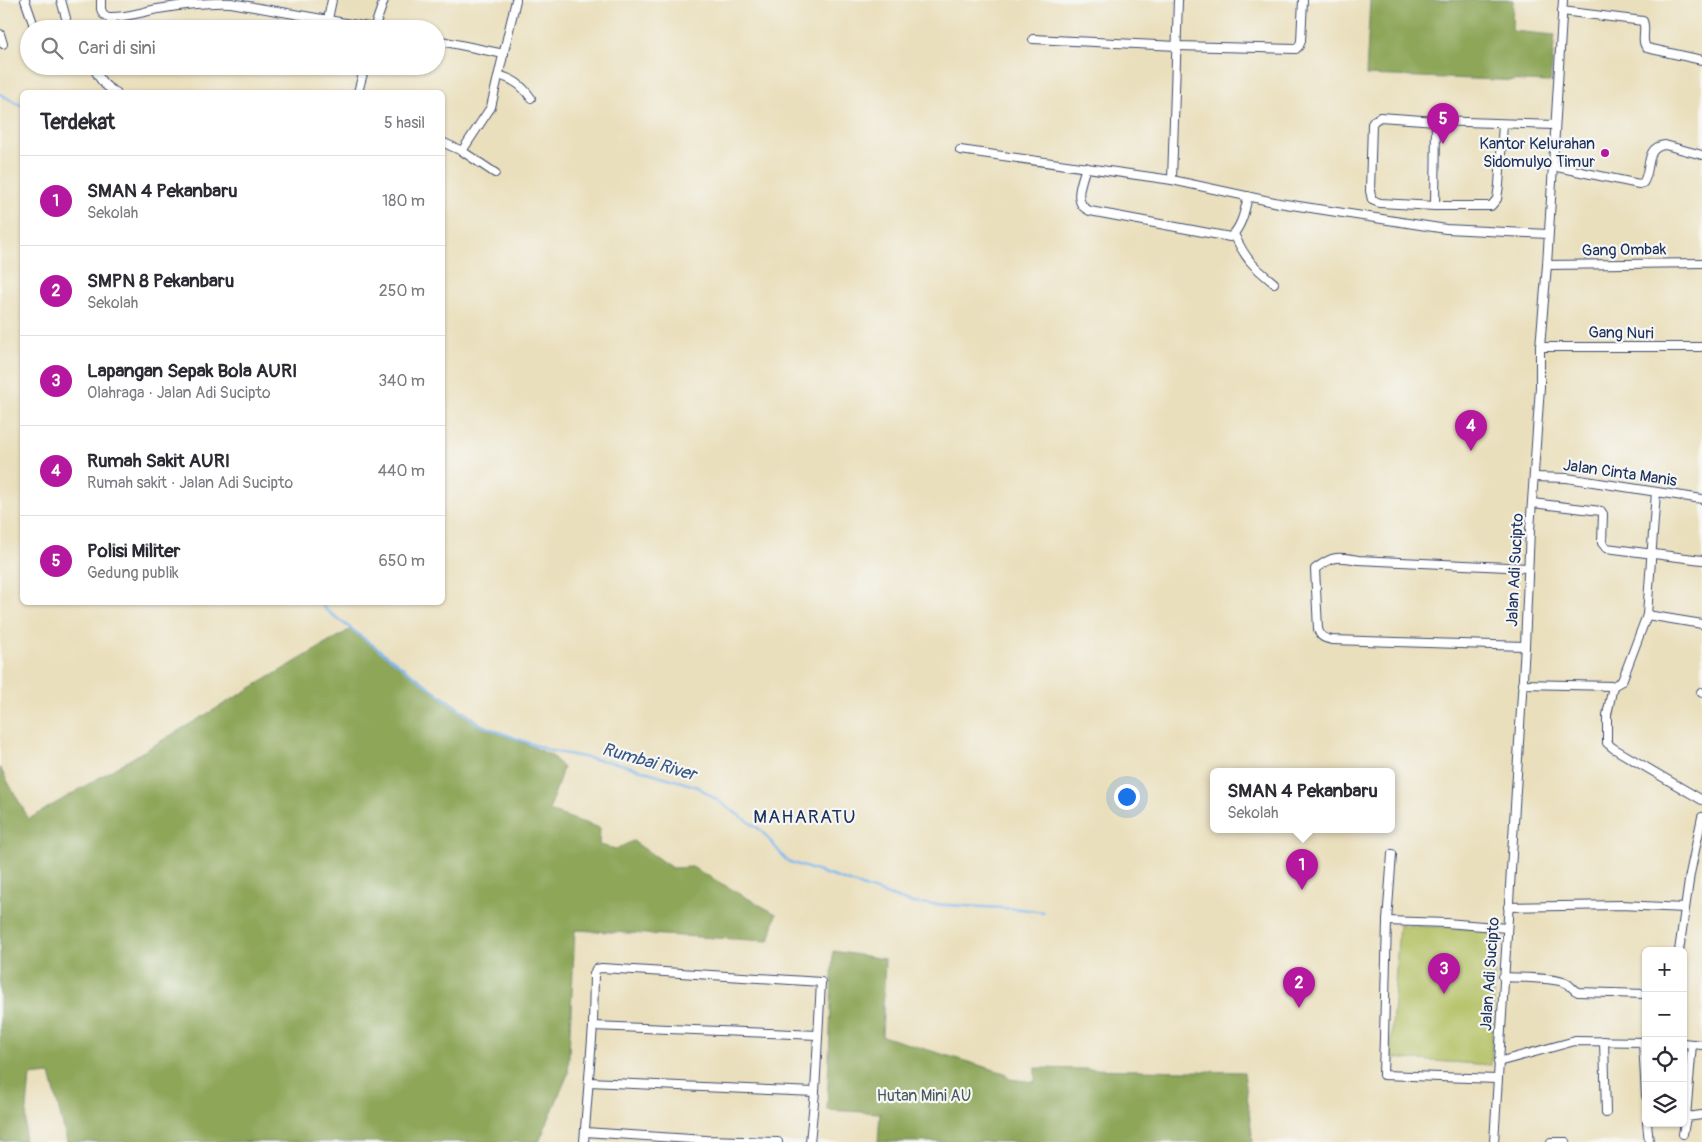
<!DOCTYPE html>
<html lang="id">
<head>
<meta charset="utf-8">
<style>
	body { margin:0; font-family:Pangolin,sans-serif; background:#f7f7f7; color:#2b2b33 }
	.controls { position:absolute; right:15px; bottom:15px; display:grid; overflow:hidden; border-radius:8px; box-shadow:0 1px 4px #0004 }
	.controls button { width:45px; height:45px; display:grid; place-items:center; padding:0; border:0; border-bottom:1px solid #e1e1e2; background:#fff; color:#2b2b33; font:25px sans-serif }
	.you { position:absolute; left:1126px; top:796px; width:18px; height:18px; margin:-12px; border:4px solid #fff; border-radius:50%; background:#1a73e8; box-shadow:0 0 0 8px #1a73e833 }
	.badge { display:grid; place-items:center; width:32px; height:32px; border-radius:50%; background:#b5179e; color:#fff; font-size:16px; font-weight:700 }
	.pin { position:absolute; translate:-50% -41px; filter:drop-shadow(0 1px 2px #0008) }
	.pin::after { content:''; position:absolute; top:26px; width:18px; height:15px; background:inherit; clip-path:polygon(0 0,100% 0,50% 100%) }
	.popup { position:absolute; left:1210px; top:768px; width:185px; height:65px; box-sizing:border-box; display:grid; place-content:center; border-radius:8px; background:#fff; filter:drop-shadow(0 1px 4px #0005); font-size:16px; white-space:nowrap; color:#7c7c81 }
	.popup b { font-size:19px; color:#2b2b33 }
	.popup::after { content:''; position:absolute; left:50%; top:100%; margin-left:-10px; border:10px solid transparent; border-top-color:#fff }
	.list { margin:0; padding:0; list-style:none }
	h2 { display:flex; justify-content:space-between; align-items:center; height:65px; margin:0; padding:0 20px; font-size:21px }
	h2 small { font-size:16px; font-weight:400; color:#7c7c81 }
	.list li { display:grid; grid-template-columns:32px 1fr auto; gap:15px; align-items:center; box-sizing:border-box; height:90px; padding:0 20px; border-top:1px solid #e1e1e2 }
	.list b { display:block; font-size:19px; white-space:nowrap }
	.list p { margin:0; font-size:16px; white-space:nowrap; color:#7c7c81 }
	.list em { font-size:16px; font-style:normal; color:#7c7c81 }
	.icon { flex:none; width:28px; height:28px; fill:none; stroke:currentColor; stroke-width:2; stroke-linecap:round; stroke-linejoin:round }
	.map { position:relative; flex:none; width:1702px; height:1142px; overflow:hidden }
	.search { position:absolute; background:#fff; box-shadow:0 1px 4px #0004; left:20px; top:20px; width:425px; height:55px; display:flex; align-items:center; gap:12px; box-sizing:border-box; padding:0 18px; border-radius:28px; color:#7c7c81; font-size:19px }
	.panel { position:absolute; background:#fff; box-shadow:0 1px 4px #0004; left:20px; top:90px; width:425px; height:515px; border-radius:8px }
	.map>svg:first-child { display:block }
</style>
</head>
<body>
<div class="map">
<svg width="1702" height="1142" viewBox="0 0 1702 1142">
	<rect width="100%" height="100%" fill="#f6f6f2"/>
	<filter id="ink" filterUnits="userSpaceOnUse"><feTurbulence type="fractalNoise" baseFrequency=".02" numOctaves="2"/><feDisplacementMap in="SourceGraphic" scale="10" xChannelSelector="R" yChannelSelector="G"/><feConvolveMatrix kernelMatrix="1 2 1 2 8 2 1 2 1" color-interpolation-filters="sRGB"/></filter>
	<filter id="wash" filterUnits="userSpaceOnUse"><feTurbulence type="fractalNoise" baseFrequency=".0096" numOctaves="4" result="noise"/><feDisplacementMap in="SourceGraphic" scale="20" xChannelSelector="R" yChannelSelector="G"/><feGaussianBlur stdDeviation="1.12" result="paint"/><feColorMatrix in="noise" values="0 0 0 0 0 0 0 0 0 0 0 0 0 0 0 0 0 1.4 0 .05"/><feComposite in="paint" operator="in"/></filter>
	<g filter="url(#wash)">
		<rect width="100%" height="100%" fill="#eadfbc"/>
		<!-- green -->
		<path fill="#b2c062" stroke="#667860" d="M1399 925 1497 930 1491 1065 1390 1058Z"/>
		<!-- forest -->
		<g fill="#8da658" stroke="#546a5b">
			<path d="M1370 0H1513L1512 31 1555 35 1550 82 1366 75Z"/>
			<path d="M351 629 481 724 551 755 563 768 549 811 600 828 599 845 616 849 633 841 672 868 692 867 776 914 769 941 575 930 568 1074 539 1142H67L50 1074 30 1076 24 1141H0V768L29 819Z"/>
			<path d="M833 951 885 959 882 1036 1005 1073 1009 1079 1035 1082V1068L1244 1072 1253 1142H878L880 1113 827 1110Z"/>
		</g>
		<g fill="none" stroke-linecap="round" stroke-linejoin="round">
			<!-- stream -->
			<g stroke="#80b7f0" stroke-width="2.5">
				<path d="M0 94 22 106"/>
				<path d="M320 602 326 610 480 725 551 751 621 764 698 787 762 831 787 861 912 903 1021 909 1043 912"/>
			</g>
		</g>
	</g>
	<g filter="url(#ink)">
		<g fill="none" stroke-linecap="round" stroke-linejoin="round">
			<defs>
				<g id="street">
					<path d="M25 0 35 29"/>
					<path d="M61 0 66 18"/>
					<path d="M101 0V9L103 14 108 17 117 29"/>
					<path d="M1562 11 1643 21C1647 30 1640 41 1647 48L1702 60"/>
					<path d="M108 17C126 18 141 12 158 9 182 5 207 2 231 3L380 29"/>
					<path d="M328 19 332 0"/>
					<path d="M374 29 384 0"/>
					<path d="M0 34 3 44"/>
					<path d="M1033 39 1177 46 1296 49 1299 46 1301 41 1303 0"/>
					<path d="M436 40 504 54"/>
					<path d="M93 66C99 78 104 87 116 92"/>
					<path d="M499 75C514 80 522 85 531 98"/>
					<path d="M358 92 365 66"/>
					<path d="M1503 124 1499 185 1497 199 1491 206H1435L1380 203 1372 200 1370 191 1372 124 1374 121 1380 117 1436 121 1554 125"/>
					<path d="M442 142 462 151 495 173"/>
					<path d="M960 150 1172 180 1279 203 1446 229 1548 234"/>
					<path d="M462 151 491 107 516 0"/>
					<path d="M1552 166 1639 184 1643 183C1652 170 1644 147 1665 145L1702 155"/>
					<path d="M1086 167C1082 181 1071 204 1090 211L1230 237C1242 228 1245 209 1248 196"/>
					<path d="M1172 180 1178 0"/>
					<path d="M1435 206 1436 121"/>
					<path d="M1234 234C1246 260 1253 266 1274 283"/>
					<path d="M1547 265 1702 263"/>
					<path d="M1540 347H1702"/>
					<path d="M1534 477 1567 478 1702 499"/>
					<path d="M1532 503 1601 511 1603 514 1602 543 1606 548 1702 560"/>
					<path d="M1647 615 1656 492"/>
					<path d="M1525 646 1332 640C1324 638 1320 637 1318 629L1315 569C1332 556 1337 556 1358 560L1528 568"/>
					<path d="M1522 684 1613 686 1607 715V743L1613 748 1702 800"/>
					<path d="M1613 686 1622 681 1647 615 1702 624"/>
					<path d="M1701 692 1702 693"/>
					<path d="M1392 854 1387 921 1383 1075 1497 1079"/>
					<path d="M1508 907 1621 905 1685 908"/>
					<path d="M1387 921 1446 923 1507 928"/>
					<path d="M1679 951 1690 874 1702 817"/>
					<path d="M1503 977C1519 978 1552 977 1566 983 1571 985 1572 990 1578 992L1646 994"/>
					<path d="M593 1026 818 1035"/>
					<path d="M1604 1041 1606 1113"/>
					<path d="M1643 1042 1646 1096"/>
					<path d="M1683 1043 1702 1045"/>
					<path d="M1498 1062 1575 1041 1646 1042"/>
					<path d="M589 1082 815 1092"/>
					<path d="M1686 1117 1702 1115"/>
					<path d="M1647 1123 1649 1142"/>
					<path d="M585 1132 706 1140 778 1142"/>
					<path d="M1683 1134 1686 1117 1692 1044"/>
					<path d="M584 1142 593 1026 594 974 596 969 602 968 821 982 815 1092 810 1142"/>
					<path d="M1494 1142 1525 646 1530 530 1540 387V347L1547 265 1563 0"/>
					<path d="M1551 1142H1566"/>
				</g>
			</defs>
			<!-- street casing -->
			<use href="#street" stroke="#3a496c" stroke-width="10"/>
			<!-- street -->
			<use href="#street" stroke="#fff" stroke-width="8"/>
		</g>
	</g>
	<!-- markers -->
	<circle fill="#b5179e" stroke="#f6f6f2" stroke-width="2" cx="1605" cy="153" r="5"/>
	<g text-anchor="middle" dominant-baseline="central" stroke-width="4.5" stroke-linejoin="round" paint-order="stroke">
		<!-- poi labels -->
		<g font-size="16" fill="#1b2f5e" stroke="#f6f6f2" text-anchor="end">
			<text x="1595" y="144">Kantor Kelurahan<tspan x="1595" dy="18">Sidomulyo Timur</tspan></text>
		</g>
		<!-- street labels -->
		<g font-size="16" fill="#1b2f5e" stroke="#f6f6f2">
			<text transform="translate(1624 250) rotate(-1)">Gang Ombak</text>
			<text transform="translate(1621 333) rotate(1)">Gang Nuri</text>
			<text transform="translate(1620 473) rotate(8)">Jalan Cinta Manis</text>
			<text transform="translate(1515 570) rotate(-87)">Jalan Adi Sucipto</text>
			<text transform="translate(1490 974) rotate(-86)">Jalan Adi Sucipto</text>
		</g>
		<!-- park labels -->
		<g font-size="16" fill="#485a5f" stroke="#f6f6f2">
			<text x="924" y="1096">Hutan Mini AU</text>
		</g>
		<!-- water labels -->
		<g font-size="18" font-style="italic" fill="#39588a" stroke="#f6f6f2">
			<text transform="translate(649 762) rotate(16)">Rumbai River</text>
		</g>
		<!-- quarter labels -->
		<g font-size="19" letter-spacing="1" fill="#1b2f5e" stroke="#f6f6f2">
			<text x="805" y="817">MAHARATU</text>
		</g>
	</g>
</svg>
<div class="controls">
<button>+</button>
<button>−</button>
<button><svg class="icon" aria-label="locate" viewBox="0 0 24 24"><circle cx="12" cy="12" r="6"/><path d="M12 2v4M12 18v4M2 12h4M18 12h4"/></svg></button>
<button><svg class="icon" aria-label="layers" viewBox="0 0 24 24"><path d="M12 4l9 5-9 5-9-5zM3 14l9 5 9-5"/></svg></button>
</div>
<div class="you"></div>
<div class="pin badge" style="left:1302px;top:890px">1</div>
<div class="popup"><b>SMAN 4 Pekanbaru</b>Sekolah</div>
<div class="pin badge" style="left:1299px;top:1008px">2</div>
<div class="pin badge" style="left:1444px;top:994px">3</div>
<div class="pin badge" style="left:1471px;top:451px">4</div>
<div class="pin badge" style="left:1443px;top:144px">5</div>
<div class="search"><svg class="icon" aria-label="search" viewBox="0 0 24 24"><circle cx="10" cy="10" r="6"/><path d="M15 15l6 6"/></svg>Cari di sini</div>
<section class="panel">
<h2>Terdekat<small>5 hasil</small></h2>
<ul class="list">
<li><span class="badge">1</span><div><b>SMAN 4 Pekanbaru</b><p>Sekolah</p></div><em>180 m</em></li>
<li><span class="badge">2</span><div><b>SMPN 8 Pekanbaru</b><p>Sekolah</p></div><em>250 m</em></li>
<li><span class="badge">3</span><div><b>Lapangan Sepak Bola AURI</b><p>Olahraga · Jalan Adi Sucipto</p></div><em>340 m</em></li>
<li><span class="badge">4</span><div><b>Rumah Sakit AURI</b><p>Rumah sakit · Jalan Adi Sucipto</p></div><em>440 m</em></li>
<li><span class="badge">5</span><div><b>Polisi Militer</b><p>Gedung publik</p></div><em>650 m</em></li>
</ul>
</section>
</div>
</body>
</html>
